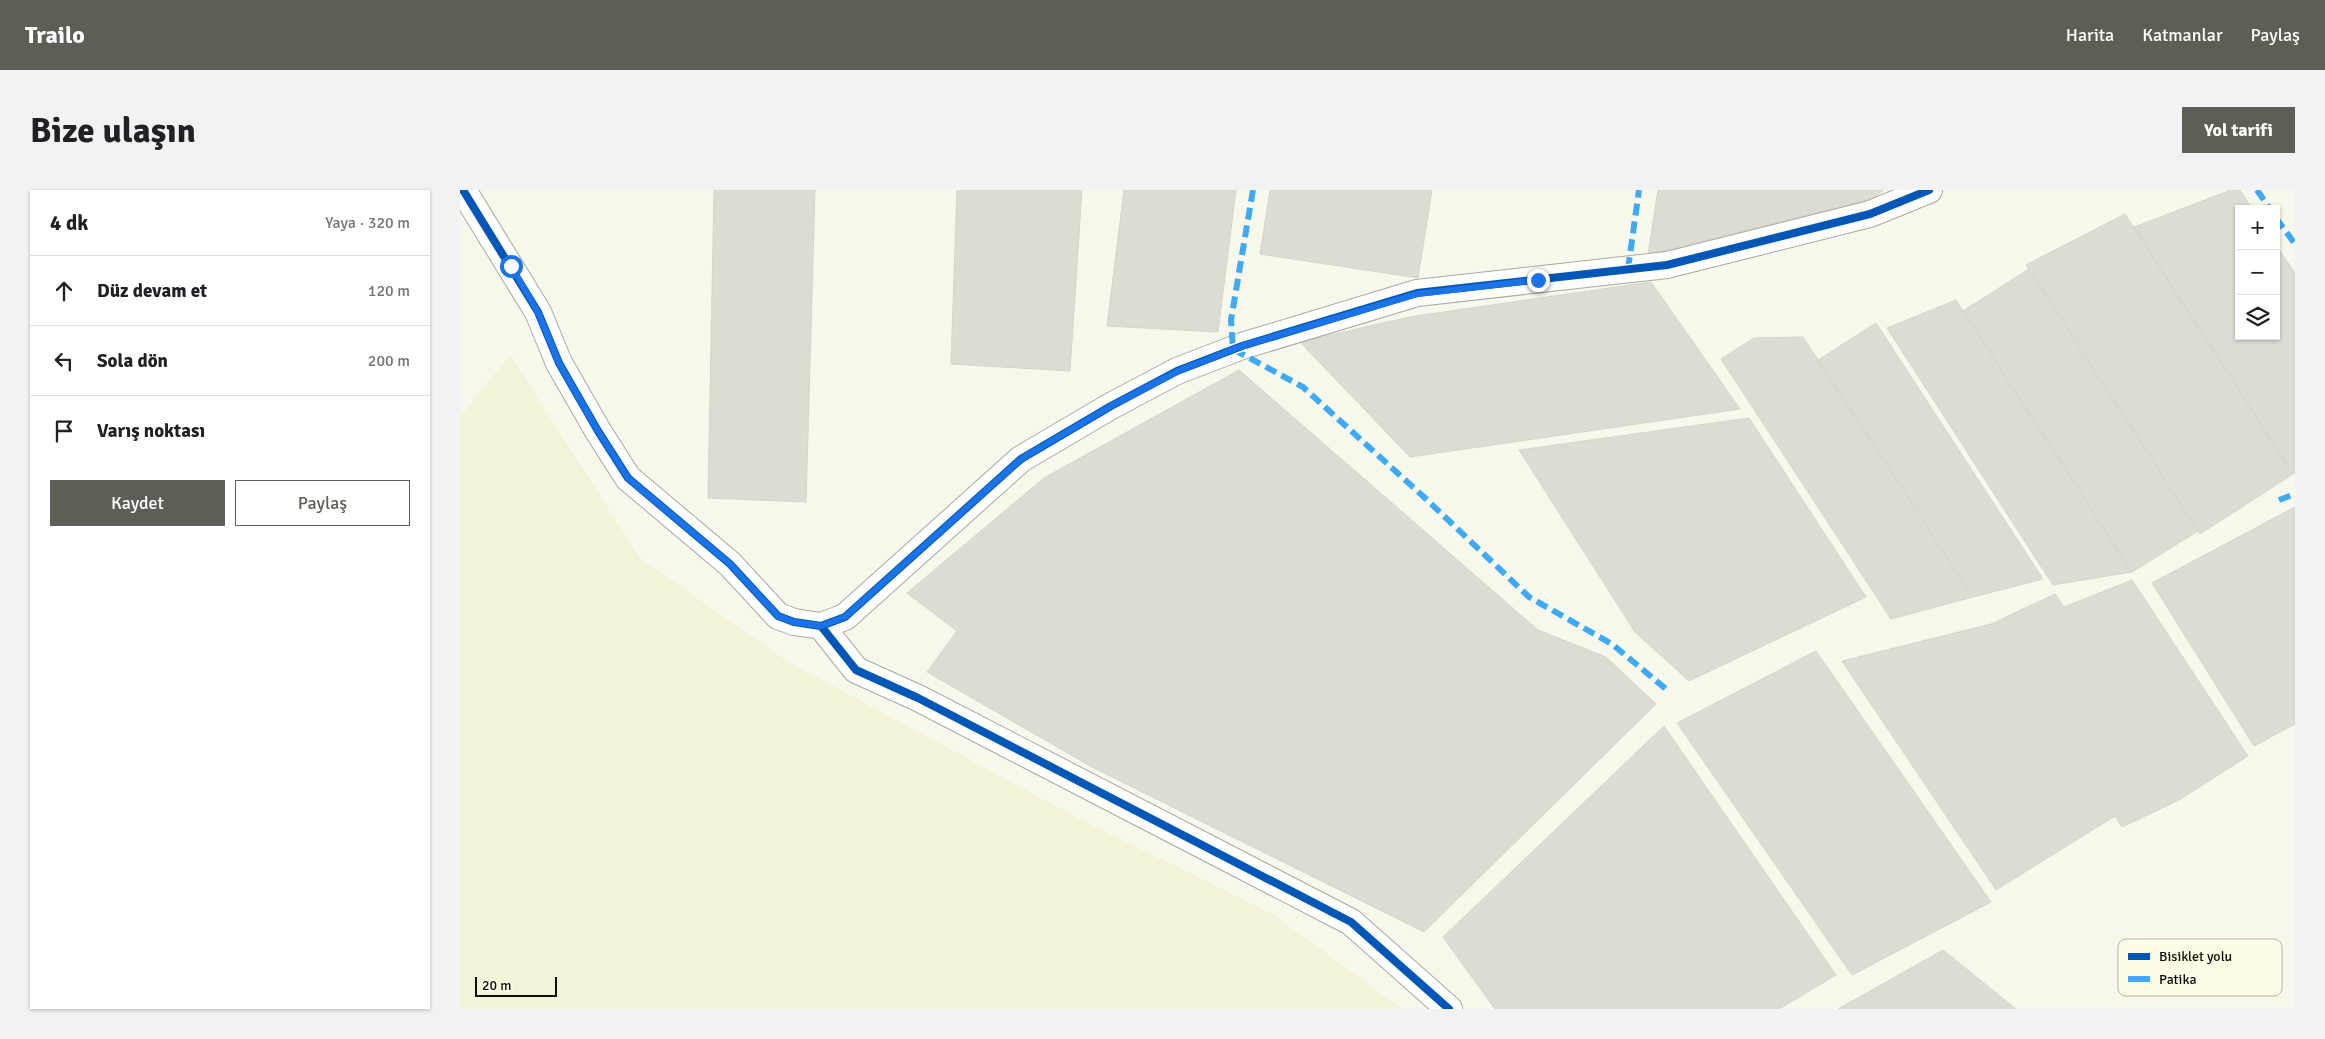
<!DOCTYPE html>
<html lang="tr">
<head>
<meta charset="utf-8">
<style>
	body { margin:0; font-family:Signika,sans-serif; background:#f2f2f2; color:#202124 }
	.controls { position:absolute; right:15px; top:15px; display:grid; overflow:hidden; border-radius:0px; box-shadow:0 1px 4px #0004 }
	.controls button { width:45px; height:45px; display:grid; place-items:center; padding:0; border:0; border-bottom:1px solid #e0e0e0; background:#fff; color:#202124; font:25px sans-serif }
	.scale { position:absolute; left:15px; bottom:12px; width:82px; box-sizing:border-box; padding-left:5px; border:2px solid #0c0c06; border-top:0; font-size:14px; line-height:18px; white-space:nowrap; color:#0c0c06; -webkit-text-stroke:4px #fcfce7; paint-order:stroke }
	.stop { position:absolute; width:15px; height:15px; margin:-11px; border:4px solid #1a73e8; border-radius:50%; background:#fff }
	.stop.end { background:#1a73e8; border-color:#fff; box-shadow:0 1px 5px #0008 }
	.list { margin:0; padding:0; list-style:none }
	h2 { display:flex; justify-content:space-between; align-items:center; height:65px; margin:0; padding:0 20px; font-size:21px }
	h2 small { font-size:16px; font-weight:400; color:#757577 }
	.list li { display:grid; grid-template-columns:32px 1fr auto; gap:15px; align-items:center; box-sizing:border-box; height:70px; padding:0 20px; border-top:1px solid #e0e0e0 }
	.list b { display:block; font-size:19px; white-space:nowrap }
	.list em { font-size:16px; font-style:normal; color:#757577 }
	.actions { display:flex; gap:10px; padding:15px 20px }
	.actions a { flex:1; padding:11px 0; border:1px solid #5e5e56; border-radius:0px; text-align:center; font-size:18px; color:#5e5e56 }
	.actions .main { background:#5e5e56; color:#fff }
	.icon { flex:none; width:28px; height:28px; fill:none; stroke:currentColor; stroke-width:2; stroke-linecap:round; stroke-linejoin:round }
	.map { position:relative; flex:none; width:1835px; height:819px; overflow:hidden; border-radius:0px }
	header { display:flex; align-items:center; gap:30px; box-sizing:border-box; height:70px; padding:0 25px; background:#5e5e56; color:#fff }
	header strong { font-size:24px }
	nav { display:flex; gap:28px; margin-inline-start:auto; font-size:18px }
	.intro { display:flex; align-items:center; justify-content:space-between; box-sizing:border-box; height:120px; padding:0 30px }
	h1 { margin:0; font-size:35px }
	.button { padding:12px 22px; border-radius:0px; background:#5e5e56; color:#fff; font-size:18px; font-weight:700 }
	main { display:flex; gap:30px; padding:0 30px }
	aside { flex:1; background:#fff; border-radius:0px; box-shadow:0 1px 4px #0004 }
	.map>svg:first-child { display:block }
</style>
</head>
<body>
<header>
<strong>Trailo</strong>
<nav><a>Harita</a><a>Katmanlar</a><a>Paylaş</a></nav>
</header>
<div class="intro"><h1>Bize ulaşın</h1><a class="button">Yol tarifi</a></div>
<main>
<aside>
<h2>4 dk<small>Yaya · 320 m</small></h2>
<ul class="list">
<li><svg class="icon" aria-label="ahead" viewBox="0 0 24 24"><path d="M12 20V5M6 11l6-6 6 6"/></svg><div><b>Düz devam et</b></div><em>120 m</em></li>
<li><svg class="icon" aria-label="left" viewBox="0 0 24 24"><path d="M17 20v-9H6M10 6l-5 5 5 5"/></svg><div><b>Sola dön</b></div><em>200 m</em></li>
<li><svg class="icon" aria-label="arrive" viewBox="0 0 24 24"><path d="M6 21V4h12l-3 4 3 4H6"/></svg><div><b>Varış noktası</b></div></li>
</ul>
<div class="actions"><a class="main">Kaydet</a><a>Paylaş</a></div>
</aside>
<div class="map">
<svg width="1835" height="819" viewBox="0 0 1835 819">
	<rect width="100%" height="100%" fill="#f7f7ec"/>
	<!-- green -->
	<path fill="#f2f3d7" d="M50 165 180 368 327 471 614 626 814 725 942 819H0V227Z"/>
	<!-- building -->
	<g fill="#dcdcd3" stroke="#d4d4cb">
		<path d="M254 0H355L346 312 248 308Z"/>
		<path d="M497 0H622L610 181 491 174Z"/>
		<path d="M664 0H776L758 142 647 136Z"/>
		<path d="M810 0H972L958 88 800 64Z"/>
		<path d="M1198 0H1424L1412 9 1188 65Z"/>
		<path d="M1771 0H1780L1792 19H1779V146H1816V55L1835 83V283L1833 284 1674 37Z"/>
		<path d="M1665 24 1833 284 1740 344 1566 75Z"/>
		<path d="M1569 79 1738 341 1672 382 1503 121Z"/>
		<path d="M1191 92 1280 219 950 267 840 152 949 127Z"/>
		<path d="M1496 110 1503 121 1672 382 1593 395 1427 138Z"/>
		<path d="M1416 133 1583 389 1513 407 1358 170Z"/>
		<path d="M1343 147 1358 170 1513 407 1431 429 1261 169 1294 148Z"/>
		<path d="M779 180 1078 440 1146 467 1196 514 964 742 632 577 467 482 497 441 447 403 584 288Z"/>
		<path d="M1289 228 1406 407 1229 491 1175 442 1059 260Z"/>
		<path d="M1835 317V534L1794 556 1692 393Z"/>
		<path d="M1672 390 1788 566 1719 610 1662 637 1655 626 1536 700 1382 471 1531 434 1595 404 1604 417Z"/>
		<path d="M1356 461 1531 712 1392 785 1217 533Z"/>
		<path d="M1204 536 1376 785 1319 819H1035L983 747Z"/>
		<path d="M1483 760 1556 819H1378Z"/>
	</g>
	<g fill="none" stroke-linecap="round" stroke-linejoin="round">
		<defs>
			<g id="minor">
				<path d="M3 0 78 122 99 173 138 241 168 288 270 374 318 426 334 432 361 436 396 480 458 508 891 732 989 819"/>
				<path d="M361 436 385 427 561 269 651 216 717 181 782 156 957 103 1207 75 1410 24 1469 0"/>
			</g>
		</defs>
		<!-- minor casing -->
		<use href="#minor" stroke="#a9a9a1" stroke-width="28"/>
		<!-- minor -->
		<use href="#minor" stroke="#fefefc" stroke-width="26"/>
		<!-- quiet -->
		<g stroke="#3fa9f5" stroke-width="6" stroke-dasharray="12 6" stroke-linecap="butt">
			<path d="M793 0 771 130 773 159 843 197 965 308 1069 407 1152 454 1206 499"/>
			<path d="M1797 0 1810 19"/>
			<path d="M1816 28 1835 54"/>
			<path d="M1168 79 1179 0"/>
			<path d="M1819 310 1835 304"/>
		</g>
		<defs>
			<g id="cycleway">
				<path d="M3 0 78 122 99 173 138 241 168 288 270 374 318 426 334 432 361 436 396 480 458 508 891 732 989 819"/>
				<path d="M361 436 385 427 561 269 651 216 717 181 782 156 957 103 1207 75 1410 24 1469 0"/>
			</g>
		</defs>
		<!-- cycleway casing -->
		<use href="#cycleway" stroke="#fcfce7" stroke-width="11"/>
		<!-- cycleway -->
		<use href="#cycleway" stroke="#0057b8" stroke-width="8"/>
	</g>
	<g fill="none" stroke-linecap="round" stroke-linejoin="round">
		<!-- route -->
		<path stroke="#1a73e8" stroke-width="6" d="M51 76 78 122 99 173 138 241 168 288 270 374 318 426 334 432 361 436 385 427 561 269 651 216 718 181 782 156 957 104 1078 90"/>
	</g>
	<!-- legend -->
	<rect x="1658" y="749" width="164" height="57" rx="8" fill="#fcfce7" stroke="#b4b4a4" stroke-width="1"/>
	<rect x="1668" y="763" width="22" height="7" fill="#0057b8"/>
	<rect x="1668" y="786" width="22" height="6" fill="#3fa9f5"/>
	<g font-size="14" fill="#0c0c06">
		<text x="1699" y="771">Bisiklet yolu</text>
		<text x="1699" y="794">Patika</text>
	</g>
</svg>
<div class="controls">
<button>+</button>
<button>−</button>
<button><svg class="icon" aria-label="layers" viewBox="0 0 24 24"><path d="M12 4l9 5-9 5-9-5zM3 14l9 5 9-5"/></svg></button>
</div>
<div class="scale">20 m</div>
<div class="stop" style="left:51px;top:76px"></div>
<div class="stop end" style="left:1078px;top:90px"></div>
</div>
</main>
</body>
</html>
